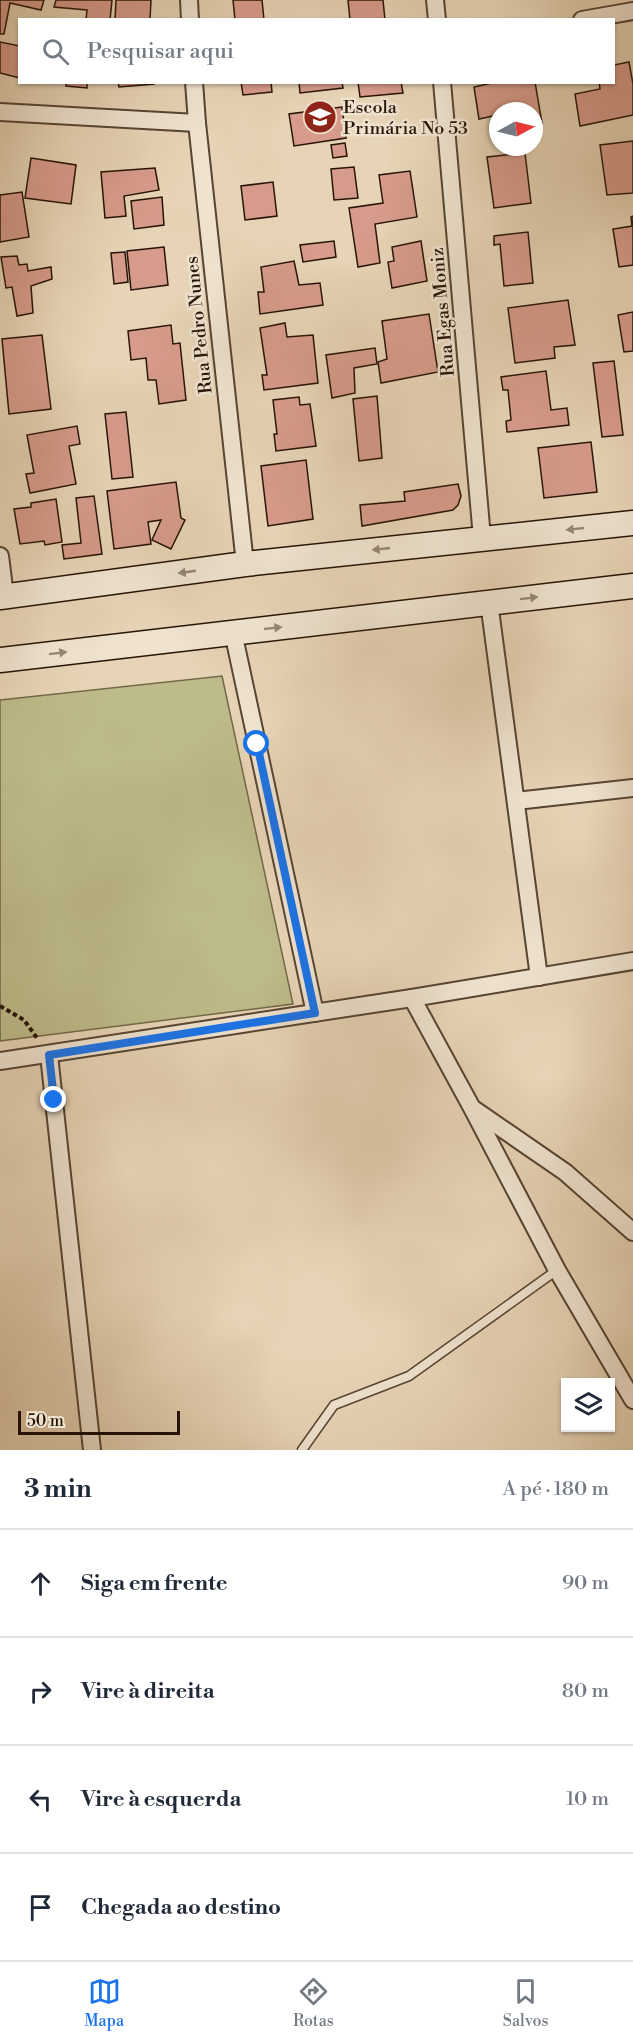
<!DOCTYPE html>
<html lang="pt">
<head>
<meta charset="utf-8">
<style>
	body { margin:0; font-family:"Libre Bodoni",serif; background:#f6f6f7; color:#1f2937 }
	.controls { position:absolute; right:18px; bottom:18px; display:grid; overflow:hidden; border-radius:0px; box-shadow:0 2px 4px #0004 }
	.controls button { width:54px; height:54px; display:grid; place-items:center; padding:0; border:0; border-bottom:2px solid #e0e1e3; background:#fff; color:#1f2937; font:30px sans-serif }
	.compass { position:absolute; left:489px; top:102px; width:54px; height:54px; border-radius:50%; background:#fff; box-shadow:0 2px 4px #0004; rotate:83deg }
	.scale { position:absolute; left:18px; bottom:15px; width:162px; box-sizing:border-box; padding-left:6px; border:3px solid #271406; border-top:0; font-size:16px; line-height:21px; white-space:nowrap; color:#271406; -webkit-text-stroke:4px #efe3d0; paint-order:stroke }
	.stop { position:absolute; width:18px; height:18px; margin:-14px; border:4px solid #1a73e8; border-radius:50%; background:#fff }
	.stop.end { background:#1a73e8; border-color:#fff; box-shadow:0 2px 6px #0008 }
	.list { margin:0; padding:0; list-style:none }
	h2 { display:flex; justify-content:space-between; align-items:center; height:78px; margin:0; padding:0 24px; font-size:26px }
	h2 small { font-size:20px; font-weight:400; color:#747a83 }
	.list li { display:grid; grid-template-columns:39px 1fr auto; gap:18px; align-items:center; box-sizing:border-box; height:108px; padding:0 24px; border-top:2px solid #e0e1e3 }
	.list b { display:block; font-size:22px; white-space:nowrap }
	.list em { font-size:20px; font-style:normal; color:#747a83 }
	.icon { flex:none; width:33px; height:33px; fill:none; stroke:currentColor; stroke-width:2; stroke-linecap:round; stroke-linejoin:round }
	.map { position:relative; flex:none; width:633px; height:1450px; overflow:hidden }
	.search { position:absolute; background:#fff; box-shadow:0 2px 4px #0004; left:18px; right:18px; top:18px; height:66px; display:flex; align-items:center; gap:15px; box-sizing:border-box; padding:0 21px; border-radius:0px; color:#747a83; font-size:22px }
	.sheet { height:510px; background:#fff }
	nav { display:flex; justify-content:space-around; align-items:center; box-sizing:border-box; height:84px; border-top:2px solid #e0e1e3; background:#fff; font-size:16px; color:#747a83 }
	nav a { display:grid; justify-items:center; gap:3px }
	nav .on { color:#1a73e8 }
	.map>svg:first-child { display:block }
</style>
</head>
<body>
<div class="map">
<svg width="633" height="1450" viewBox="0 0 633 1450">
	<rect width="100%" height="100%" fill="#e7d4b6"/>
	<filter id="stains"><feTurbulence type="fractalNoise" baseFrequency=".00333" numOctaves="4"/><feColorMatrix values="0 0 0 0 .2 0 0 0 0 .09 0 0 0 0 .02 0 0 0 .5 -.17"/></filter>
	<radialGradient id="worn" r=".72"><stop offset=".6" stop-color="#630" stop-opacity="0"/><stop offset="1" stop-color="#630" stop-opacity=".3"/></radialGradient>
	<!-- green -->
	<path fill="#bdbb89" stroke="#726848" stroke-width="1.5" d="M222 676 293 1004 0 1041V700Z"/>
	<!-- building -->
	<g fill="#d79b8b" stroke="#271406" stroke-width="1.5">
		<path d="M0 0H44L41 10 10 3 4 34H0Z"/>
		<path d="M56 0H112L110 20H86L87 10 54 7Z"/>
		<path d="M116 0H151L150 20H115Z"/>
		<path d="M233 0H262L264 20H235Z"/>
		<path d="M348 0H383L385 20H350Z"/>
		<path d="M0 42 20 46V78L0 73Z"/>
		<path d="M629 62 633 84V115L580 126 575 94 600 89 599 82H614V65Z"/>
		<path d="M66 82H87V88L66 86Z"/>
		<path d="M118 82H154V84L119 87Z"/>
		<path d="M241 82H271L272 92 243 95Z"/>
		<path d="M299 82H342L343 88 300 93Z"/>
		<path d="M358 82H401L403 93 360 97Z"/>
		<path d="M496 82H535L542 123 534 124V111H498V115L479 119 474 87Z"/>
		<path d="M342 107 346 138 294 146 289 114Z"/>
		<path d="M633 141V193L607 195 600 145Z"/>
		<path d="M345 143 347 156 333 158 331 145Z"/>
		<path d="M525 153 531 203 494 208 487 157Z"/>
		<path d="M31 158 76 165 71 204 25 198Z"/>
		<path d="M354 167 358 198 334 200 331 169Z"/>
		<path d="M155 168 159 190 124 196 126 216 105 218 101 172Z"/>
		<path d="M410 171 417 217 375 224 380 263 358 267 349 208 383 203 379 175Z"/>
		<path d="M273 182 277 216 245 220 241 186Z"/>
		<path d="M22 192 29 237 0 242V195Z"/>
		<path d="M162 197 164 225 134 229 131 201Z"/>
		<path d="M633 216V265L619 267 613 229 632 226 631 217Z"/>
		<path d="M528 232 533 283 504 286 500 244 494 245V236Z"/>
		<path d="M334 241 336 257 303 262 300 245Z"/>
		<path d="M421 241 427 281 392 288 388 262 394 261 392 247Z"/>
		<path d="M164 247 168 285 131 290 127 251Z"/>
		<path d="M125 252 128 282 114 284 111 253Z"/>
		<path d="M17 256 19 265 27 264 28 271 51 267 52 279 31 286 33 313 17 316 12 287 6 288 1 257Z"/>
		<path d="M294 261 299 285 320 283 323 305 260 314 258 292H264L261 267Z"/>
		<path d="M568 300 575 345 554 347 555 358 515 363 508 308Z"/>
		<path d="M633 312V351L624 352 618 315Z"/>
		<path d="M429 314 438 372 381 383 378 362 387 359 382 321Z"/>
		<path d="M285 323 287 337 313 335 318 383 264 390 262 375H267L260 328Z"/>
		<path d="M171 325 173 344 180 343 186 400 159 404 156 380H148L146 358 131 360 128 331Z"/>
		<path d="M42 335 51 409 9 414 2 339Z"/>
		<path d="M375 348 377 364 354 368 355 393 332 398 326 355Z"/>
		<path d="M614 361 623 435 602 437 593 363Z"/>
		<path d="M546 371 551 410 567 408 569 425 507 432 506 421 511 420 508 390H503L501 377Z"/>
		<path d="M377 396 382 458 359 461 353 399Z"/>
		<path d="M299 397 300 405 310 404 316 446 276 451 274 434H277L273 400Z"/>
		<path d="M126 412 133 477 112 479 105 414Z"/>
		<path d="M77 426 80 444 69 446 76 484 30 493 26 474 34 473 27 435Z"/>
		<path d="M591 442 597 492 544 498 538 448Z"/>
		<path d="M306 460 313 519 268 526 261 466Z"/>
		<path d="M176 482 181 518 185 520 171 549 152 540 161 520 148 522 151 544 114 549 107 491Z"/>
		<path d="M458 484 461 496 458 505 453 510 362 526 360 505 405 501 404 492Z"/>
		<path d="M94 496 102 554 64 559 62 545 81 543 76 498Z"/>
		<path d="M56 499 62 542 45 545 44 541 20 544 14 509 31 507V503Z"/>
	</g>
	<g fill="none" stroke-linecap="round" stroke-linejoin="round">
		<defs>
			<path id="service" d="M302 1450 334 1405 409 1376 557 1270"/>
			<g id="minor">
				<path d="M189 0 190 20"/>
				<path d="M435 0 437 20"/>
				<path d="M582 20 633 11"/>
				<path d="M194 82 197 123 245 564"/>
				<path d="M442 82 482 538"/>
				<path d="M0 112 197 123"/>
				<path d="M0 556 5 596"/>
				<path d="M489 602 539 977"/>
				<path d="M233 632 315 1013"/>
				<path d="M516 801 633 788"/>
				<path d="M412 998 472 1108 557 1270 633 1400"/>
				<path d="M49 1055 92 1450"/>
				<path d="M0 1061 412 998 633 961"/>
				<path d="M475 1110 565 1172 633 1232"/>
			</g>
			<g id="secondary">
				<path d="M0 597 245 564 633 523"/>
				<path d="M0 660 633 586"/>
			</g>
		</defs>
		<!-- service casing -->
		<use href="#service" stroke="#574432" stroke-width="11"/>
		<!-- minor casing -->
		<use href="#minor" stroke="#574432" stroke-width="20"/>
		<!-- secondary casing -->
		<use href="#secondary" stroke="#271406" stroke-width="27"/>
		<!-- path -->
		<path stroke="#271406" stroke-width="4" stroke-dasharray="4.5 3" stroke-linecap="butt" d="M0 1006 24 1020 37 1038"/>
		<!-- service -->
		<use href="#service" stroke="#efe3d0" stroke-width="8"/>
		<!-- minor -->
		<use href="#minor" stroke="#efe3d0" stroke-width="16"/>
		<!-- secondary -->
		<use href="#secondary" stroke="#efe3d0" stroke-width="24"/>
	</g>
	<!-- one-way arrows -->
	<defs><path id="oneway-solid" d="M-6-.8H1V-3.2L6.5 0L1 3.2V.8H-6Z" transform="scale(1.5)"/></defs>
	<g fill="#958675">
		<use href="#oneway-solid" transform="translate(575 529) rotate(174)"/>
		<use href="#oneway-solid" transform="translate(381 549) rotate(174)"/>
		<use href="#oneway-solid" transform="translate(187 572) rotate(172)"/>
		<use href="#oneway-solid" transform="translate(529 598) rotate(-7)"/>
		<use href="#oneway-solid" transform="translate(273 628) rotate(-6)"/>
		<use href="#oneway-solid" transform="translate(58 653) rotate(-7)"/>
	</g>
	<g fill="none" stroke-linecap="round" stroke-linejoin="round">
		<!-- route -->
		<path stroke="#1a73e8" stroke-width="8" d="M54 1100 49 1055 315 1013 257 744"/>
	</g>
	<!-- icons -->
	<defs>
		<symbol id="school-disc" viewBox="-11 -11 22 22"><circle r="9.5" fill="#8f2418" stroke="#efe3d0"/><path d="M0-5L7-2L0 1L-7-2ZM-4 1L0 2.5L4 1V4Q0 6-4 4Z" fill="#fff"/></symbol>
	</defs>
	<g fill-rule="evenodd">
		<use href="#school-disc" x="301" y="98" width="38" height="38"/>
	</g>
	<g text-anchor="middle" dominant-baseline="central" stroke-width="5" stroke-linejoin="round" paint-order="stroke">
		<!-- poi labels -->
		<g font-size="18" fill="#271406" stroke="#efe3d0" text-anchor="start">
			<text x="343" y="107">Escola<tspan x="343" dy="21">Primária No 53</tspan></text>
		</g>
		<!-- street labels -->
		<g font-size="18" fill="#271406" stroke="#efe3d0">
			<text transform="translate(443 312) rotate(-95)">Rua Egas Moniz</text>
			<text transform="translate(199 325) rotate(-96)">Rua Pedro Nunes</text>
		</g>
	</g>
	<rect width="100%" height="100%" filter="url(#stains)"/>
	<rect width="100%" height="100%" fill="url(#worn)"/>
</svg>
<div class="controls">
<button><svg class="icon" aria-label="layers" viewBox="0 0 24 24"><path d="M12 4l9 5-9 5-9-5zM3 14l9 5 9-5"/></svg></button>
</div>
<svg class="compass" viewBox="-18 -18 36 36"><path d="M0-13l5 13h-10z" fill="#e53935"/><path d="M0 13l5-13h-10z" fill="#747a83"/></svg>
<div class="scale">50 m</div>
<div class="stop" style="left:257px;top:744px"></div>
<div class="stop end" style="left:54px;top:1100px"></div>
<div class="search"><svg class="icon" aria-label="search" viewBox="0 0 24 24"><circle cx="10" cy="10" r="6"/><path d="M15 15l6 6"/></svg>Pesquisar aqui</div>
</div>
<section class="sheet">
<h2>3 min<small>A pé · 180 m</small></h2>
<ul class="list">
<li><svg class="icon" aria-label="ahead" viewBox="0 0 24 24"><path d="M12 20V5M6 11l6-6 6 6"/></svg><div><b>Siga em frente</b></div><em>90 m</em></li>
<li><svg class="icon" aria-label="right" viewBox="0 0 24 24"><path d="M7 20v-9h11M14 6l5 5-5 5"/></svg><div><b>Vire à direita</b></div><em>80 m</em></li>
<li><svg class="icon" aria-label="left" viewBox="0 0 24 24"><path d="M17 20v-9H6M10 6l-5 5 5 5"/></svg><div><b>Vire à esquerda</b></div><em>10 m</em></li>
<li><svg class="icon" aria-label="arrive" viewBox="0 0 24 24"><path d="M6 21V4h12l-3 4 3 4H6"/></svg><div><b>Chegada ao destino</b></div></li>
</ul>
</section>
<nav>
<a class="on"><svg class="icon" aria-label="map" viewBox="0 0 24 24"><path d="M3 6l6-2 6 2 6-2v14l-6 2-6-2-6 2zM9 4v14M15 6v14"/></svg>Mapa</a>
<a><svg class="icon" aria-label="directions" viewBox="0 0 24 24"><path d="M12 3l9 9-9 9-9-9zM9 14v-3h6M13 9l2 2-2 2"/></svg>Rotas</a>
<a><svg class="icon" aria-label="saved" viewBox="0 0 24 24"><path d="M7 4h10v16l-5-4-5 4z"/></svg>Salvos</a>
</nav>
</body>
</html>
